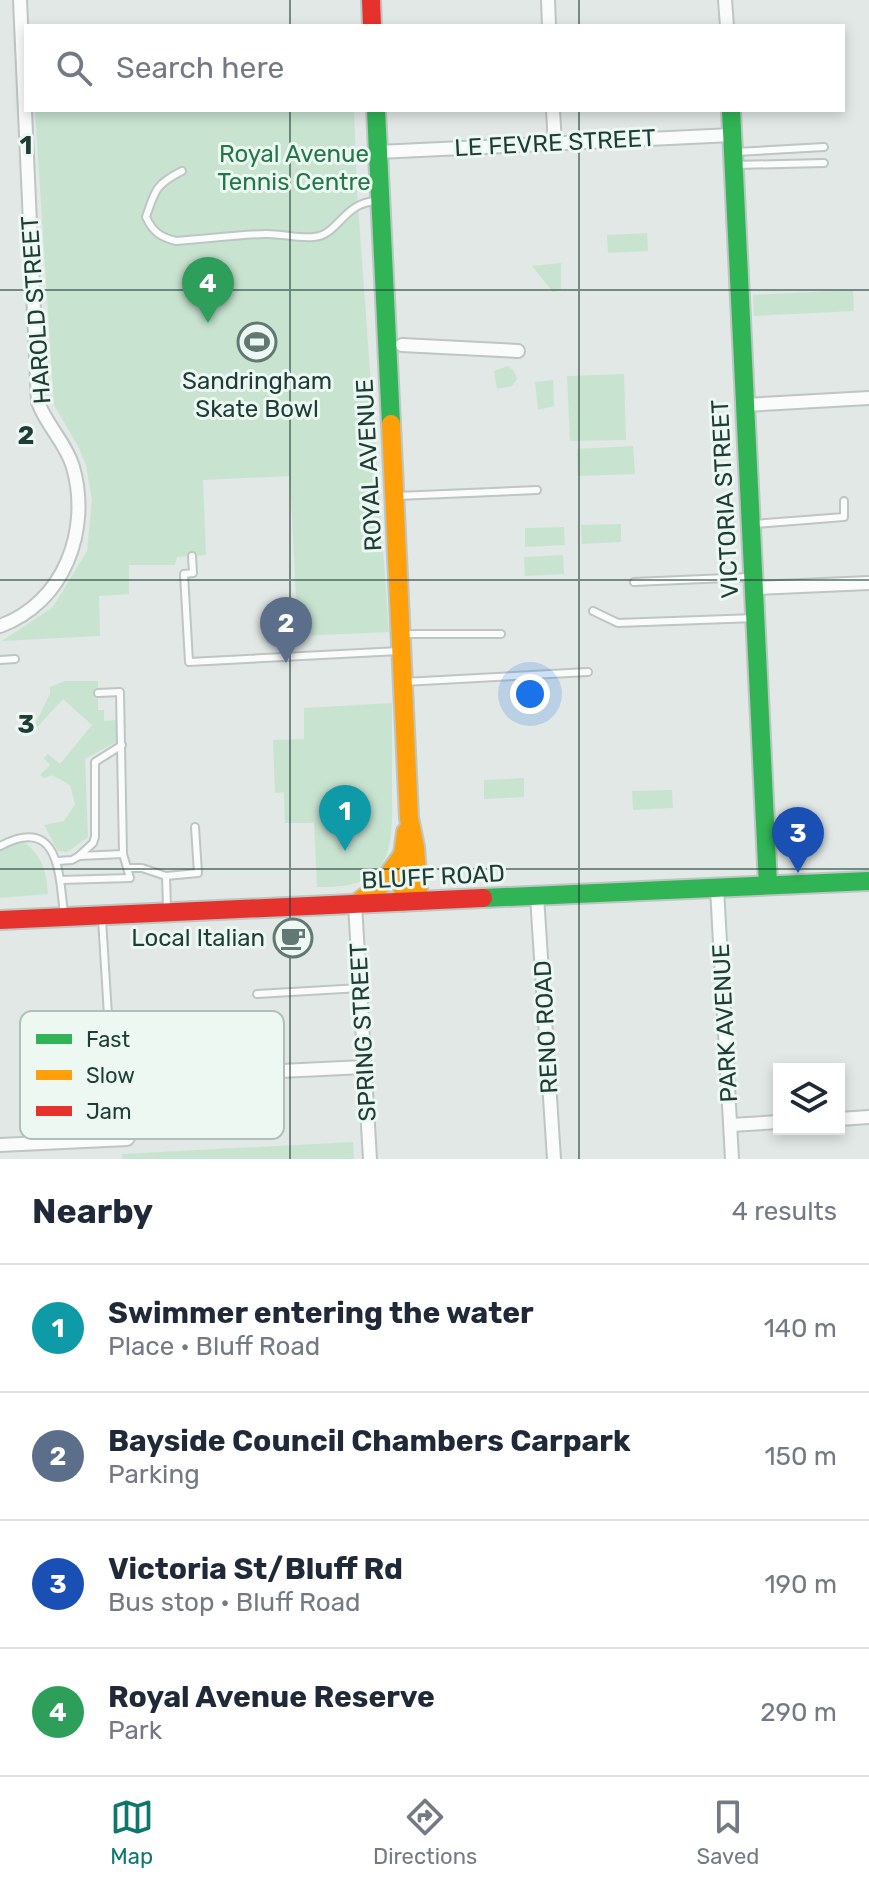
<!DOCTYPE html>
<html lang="en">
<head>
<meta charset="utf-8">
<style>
	body { margin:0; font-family:Rubik,sans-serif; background:#f6f6f7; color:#1f2937 }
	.controls { position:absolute; right:24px; bottom:24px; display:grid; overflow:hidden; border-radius:0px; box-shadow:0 4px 12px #0003 }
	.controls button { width:72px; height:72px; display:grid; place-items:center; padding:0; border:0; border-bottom:2px solid #e0e1e3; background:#fff; color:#1f2937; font:40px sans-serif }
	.you { position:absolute; left:530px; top:694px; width:28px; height:28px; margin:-20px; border:6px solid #fff; border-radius:50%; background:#1a73e8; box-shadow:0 0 0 12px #1a73e833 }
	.badge { display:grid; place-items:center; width:52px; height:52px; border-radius:50%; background:#0f766e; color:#fff; font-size:26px; font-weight:700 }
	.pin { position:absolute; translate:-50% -66px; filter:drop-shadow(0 2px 4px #0008) }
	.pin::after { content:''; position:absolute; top:42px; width:28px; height:24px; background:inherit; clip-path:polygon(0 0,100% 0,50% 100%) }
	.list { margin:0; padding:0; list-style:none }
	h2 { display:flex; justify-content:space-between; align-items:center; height:104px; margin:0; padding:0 32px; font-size:34px }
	h2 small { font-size:26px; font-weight:400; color:#747a83 }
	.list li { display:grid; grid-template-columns:52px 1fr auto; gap:24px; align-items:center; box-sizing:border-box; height:128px; padding:0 32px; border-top:2px solid #e0e1e3 }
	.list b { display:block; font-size:30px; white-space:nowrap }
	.list p { margin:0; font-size:26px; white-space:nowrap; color:#747a83 }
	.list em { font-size:26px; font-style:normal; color:#747a83 }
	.icon { flex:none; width:44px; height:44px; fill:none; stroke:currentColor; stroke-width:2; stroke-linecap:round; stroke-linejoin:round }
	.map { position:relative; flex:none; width:869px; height:1159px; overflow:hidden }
	.search { position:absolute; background:#fff; box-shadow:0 4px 12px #0003; left:24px; right:24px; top:24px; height:88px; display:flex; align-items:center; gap:20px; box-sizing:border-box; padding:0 28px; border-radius:0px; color:#747a83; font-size:30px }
	.sheet { height:616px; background:#fff }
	nav { display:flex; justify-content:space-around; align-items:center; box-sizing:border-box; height:112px; border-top:2px solid #e0e1e3; background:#fff; font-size:22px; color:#747a83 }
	nav a { display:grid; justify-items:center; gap:4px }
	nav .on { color:#0f766e }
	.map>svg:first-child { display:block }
</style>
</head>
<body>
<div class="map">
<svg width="869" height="1159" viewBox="0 0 869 1159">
	<rect width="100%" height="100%" fill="#e1e8e5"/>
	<!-- green -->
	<g fill="#c8e4d1">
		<path d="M35 110H354L357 192 389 632 298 636 290 476 203 480 206 555 177 557 175 565H129V594L99 596 100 636 2 641 53 607 87 551 92 500 86 465 78 446 54 405Z"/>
		<path d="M647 233 648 251 608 253 607 235Z"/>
		<path d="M561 263V290L553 292 532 266Z"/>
		<path d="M853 290 854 311 754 316 753 295Z"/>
		<path d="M508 366 514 371 517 379 512 386 497 389 494 371Z"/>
		<path d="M624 374 626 440 570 441 567 376Z"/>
		<path d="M553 380 554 406 538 410 535 382Z"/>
		<path d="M633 446 635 474 578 476 577 449Z"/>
		<path d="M621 524V542L582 544 581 525Z"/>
		<path d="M564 527 565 545 525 547V528Z"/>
		<path d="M563 555 564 574 525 576 524 557Z"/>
		<path d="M65 681H98V710H104V721L116 720V742L85 759 88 837 67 852 58 851 44 825 64 821 75 804 70 785 52 775 44 778 40 775 50 765 44 758 48 754 60 764 92 725 63 699 29 736 50 694V687Z"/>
		<path d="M392 703C392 732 392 761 392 790 393 852 392 889 317 887L314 823H285L284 792 275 793 273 740 304 739V708Z"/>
		<path d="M524 778V797L484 799V780Z"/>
		<path d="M672 790 673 808 633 810 632 791Z"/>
		<path d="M25 843C43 857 46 872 48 894L0 898V851L10 845Z"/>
		<path d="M353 1142 354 1159H122V1154Z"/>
	</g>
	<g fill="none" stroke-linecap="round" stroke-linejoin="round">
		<defs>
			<g id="lane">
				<path d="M736 152 824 147"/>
				<path d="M735 165 824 163"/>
				<path d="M182 171C156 184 155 190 146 217 153 232 160 237 176 241 205 239 234 235 264 234 280 233 298 239 314 237 339 235 343 202 377 201"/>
				<path d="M397 496 537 490"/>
				<path d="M754 524 844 517V501"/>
				<path d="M192 556 193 573 184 574 189 662 399 651"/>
				<path d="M634 582 750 577"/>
				<path d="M593 611 618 623 755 618"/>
				<path d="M404 634H501"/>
				<path d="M0 660 15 659"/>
				<path d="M404 682 588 672"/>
				<path d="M0 846C59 815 59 872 64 914"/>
				<path d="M79 856 93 843 95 837V762L122 745"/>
				<path d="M57 861 72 860 79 856 123 854"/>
				<path d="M129 868H142L166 876 198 873 195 827"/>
				<path d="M166 876 167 908"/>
				<path d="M61 880 130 878 123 854 120 692 98 693"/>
				<path d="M102 919 109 1031"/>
				<path d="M257 994 360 988"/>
			</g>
			<g id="street">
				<path d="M548 0 549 26"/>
				<path d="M725 0 727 26"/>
				<path d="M553 110 555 144"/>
				<path d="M378 152 732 135"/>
				<path d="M402 345 518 351"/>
				<path d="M745 405 869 398"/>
				<path d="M754 588 869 583"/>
				<path d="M0 626C64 603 91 530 73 467 66 443 46 425 38 402L20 0"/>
				<path d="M717 888 732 1159"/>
				<path d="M537 896 554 1159"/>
				<path d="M355 904 370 1159"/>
				<path d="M839 1119 869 1117"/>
				<path d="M731 1125 779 1122"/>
				<path d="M0 1145 127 1139 134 1129 133 1082 138 1078 364 1067"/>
			</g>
			<g id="fast">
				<path d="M376 110 391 424"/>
				<path d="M731 110 768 885"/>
				<path d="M483 898 869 881"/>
			</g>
			<g id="slow">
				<path d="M391 424 409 818 415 847 419 901"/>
				<path d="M403 902V855L406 832"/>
				<path d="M357 903 381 885 402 856"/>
			</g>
			<g id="jam">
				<path d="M371 0 372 26"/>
				<path d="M0 920 483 898"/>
			</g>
		</defs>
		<!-- lane casing -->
		<use href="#lane" stroke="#bec5c2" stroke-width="10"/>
		<!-- street casing -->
		<use href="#street" stroke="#bec5c2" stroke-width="16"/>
		<!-- fast casing -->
		<use href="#fast" stroke="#bcc6c2" stroke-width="22"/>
		<!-- slow casing -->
		<use href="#slow" stroke="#bcc6c2" stroke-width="22"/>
		<!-- jam casing -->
		<use href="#jam" stroke="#bcc6c2" stroke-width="22"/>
		<!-- lane -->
		<use href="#lane" stroke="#fafcfb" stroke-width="6"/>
		<!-- street -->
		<use href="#street" stroke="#fafcfb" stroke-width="12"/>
		<!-- fast -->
		<use href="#fast" stroke="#30b455" stroke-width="18"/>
		<!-- slow -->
		<use href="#slow" stroke="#ff9f0a" stroke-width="18"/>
		<!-- jam -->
		<use href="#jam" stroke="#e5322d" stroke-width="18"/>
	</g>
	<!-- grid -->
	<path fill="none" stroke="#1d3d36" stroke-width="2" stroke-opacity="0.55" d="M290 0V26M579 0V26M290 110V1159M579 110V1159M0 290H869M0 580H869M0 869H869"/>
	<!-- icons -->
	<defs>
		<symbol id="stadium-ring" viewBox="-11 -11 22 22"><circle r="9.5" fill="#eef8f3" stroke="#627973" stroke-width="1.5"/><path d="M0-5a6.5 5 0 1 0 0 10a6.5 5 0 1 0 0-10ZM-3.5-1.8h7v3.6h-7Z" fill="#627973"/></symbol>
		<symbol id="cafe-ring" viewBox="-11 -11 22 22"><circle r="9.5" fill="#eef8f3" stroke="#627973" stroke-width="1.5"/><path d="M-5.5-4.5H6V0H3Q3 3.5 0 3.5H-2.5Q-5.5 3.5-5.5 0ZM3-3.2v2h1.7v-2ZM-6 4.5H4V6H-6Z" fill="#627973"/></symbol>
	</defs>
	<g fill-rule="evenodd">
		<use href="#stadium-ring" x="235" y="320" width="44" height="44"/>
		<use href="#cafe-ring" x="271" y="916" width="44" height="44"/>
	</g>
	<g text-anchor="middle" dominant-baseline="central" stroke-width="6" stroke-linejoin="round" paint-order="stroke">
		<!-- street labels -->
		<g font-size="24" fill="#1d3d36" stroke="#eef8f3">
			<text transform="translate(555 143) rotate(-3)">LE FEVRE STREET</text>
			<text transform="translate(36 310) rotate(-94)">HAROLD STREET</text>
			<text transform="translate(369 465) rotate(-93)">ROYAL AVENUE</text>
			<text transform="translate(725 499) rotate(-93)">VICTORIA STREET</text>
			<text transform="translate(433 877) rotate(-3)">BLUFF ROAD</text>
			<text transform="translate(725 1023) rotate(-93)">PARK AVENUE</text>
			<text transform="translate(546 1027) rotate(-93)">RENO ROAD</text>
			<text transform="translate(363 1032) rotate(-93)">SPRING STREET</text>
		</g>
		<!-- park labels -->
		<g font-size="24" fill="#237848" stroke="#eef8f3">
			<text x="294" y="154">Royal Avenue<tspan x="294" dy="28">Tennis Centre</tspan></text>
		</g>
		<!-- poi labels -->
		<g font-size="24" fill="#1d3d36" stroke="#eef8f3">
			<text x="257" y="381">Sandringham<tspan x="257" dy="28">Skate Bowl</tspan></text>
			<text x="265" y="938" text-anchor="end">Local Italian</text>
		</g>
	</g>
	<!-- legend -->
	<rect x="20" y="1011" width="264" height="128" rx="12" fill="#eef8f3" stroke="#afc0ba" stroke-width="2"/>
	<rect x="36" y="1034" width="36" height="10" fill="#30b455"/>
	<rect x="36" y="1070" width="36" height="10" fill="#ff9f0a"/>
	<rect x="36" y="1106" width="36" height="10" fill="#e5322d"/>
	<g font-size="22" fill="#1d3d36">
		<text x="86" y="1047">Fast</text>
		<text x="86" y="1083">Slow</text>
		<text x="86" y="1119">Jam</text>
	</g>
	<g font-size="26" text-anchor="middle" font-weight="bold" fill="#1d3d36" stroke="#eef8f3" stroke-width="6" stroke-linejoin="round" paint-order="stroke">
		<text x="26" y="154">1</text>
		<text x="26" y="444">2</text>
		<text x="26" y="733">3</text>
	</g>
</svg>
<div class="controls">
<button><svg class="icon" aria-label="layers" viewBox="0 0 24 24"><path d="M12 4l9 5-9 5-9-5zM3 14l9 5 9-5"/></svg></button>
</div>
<div class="you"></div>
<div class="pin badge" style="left:345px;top:851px;background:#0f9aa8">1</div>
<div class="pin badge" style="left:286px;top:663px;background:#5c6f8a">2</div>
<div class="pin badge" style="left:798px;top:873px;background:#1a4fb4">3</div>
<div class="pin badge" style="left:208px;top:323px;background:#2e9e5b">4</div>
<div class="search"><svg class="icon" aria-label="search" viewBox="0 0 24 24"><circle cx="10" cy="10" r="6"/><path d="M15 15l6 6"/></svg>Search here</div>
</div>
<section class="sheet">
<h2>Nearby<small>4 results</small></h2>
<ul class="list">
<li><span class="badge" style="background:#0f9aa8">1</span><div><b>Swimmer entering the water</b><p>Place · Bluff Road</p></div><em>140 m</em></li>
<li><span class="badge" style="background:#5c6f8a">2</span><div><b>Bayside Council Chambers Carpark</b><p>Parking</p></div><em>150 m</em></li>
<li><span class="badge" style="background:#1a4fb4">3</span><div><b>Victoria St/Bluff Rd</b><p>Bus stop · Bluff Road</p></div><em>190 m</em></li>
<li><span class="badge" style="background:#2e9e5b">4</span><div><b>Royal Avenue Reserve</b><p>Park</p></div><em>290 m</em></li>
</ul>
</section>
<nav>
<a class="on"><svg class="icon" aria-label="map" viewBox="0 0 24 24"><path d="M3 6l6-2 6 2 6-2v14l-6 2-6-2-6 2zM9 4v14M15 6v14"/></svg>Map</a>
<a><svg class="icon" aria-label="directions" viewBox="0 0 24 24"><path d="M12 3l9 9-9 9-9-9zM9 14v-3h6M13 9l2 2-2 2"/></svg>Directions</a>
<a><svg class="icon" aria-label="saved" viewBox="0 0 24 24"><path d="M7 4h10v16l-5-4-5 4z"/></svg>Saved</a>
</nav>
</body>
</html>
